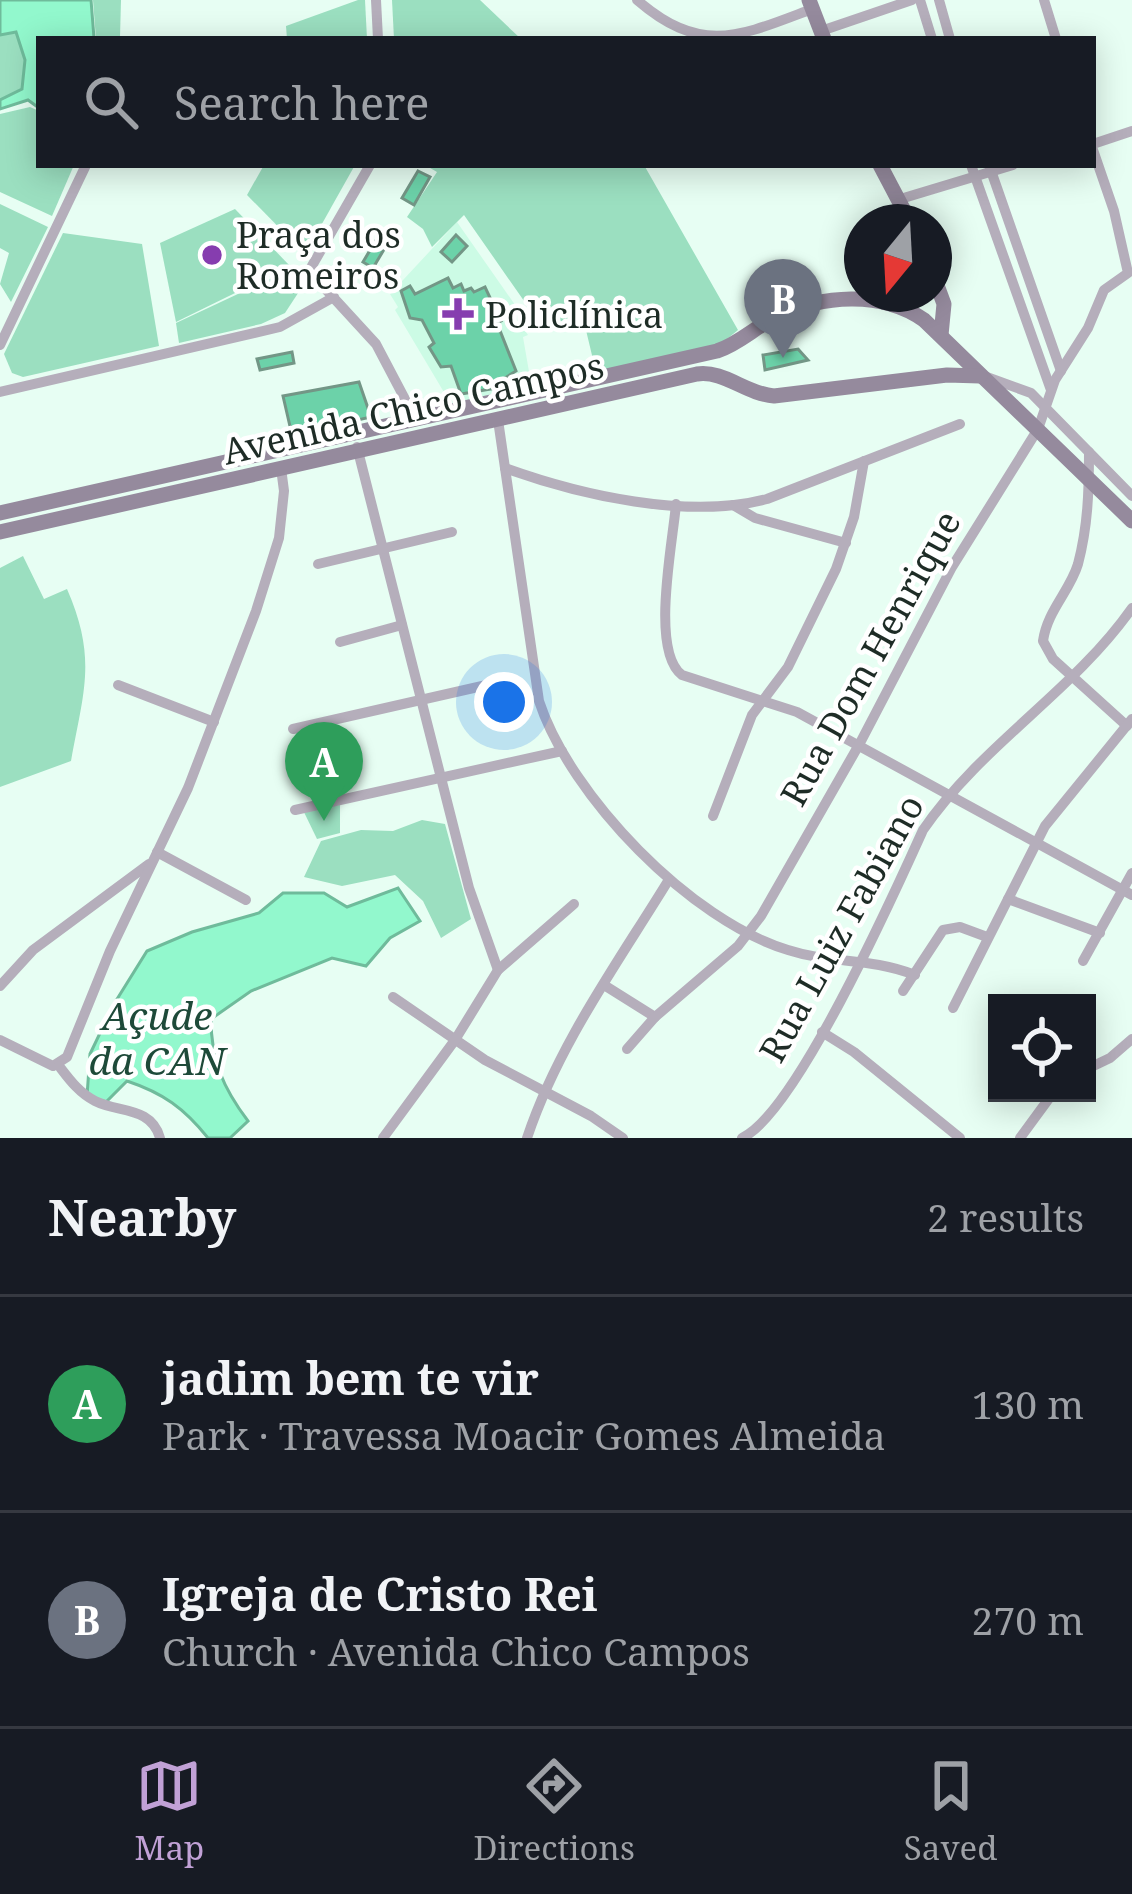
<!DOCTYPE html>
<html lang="en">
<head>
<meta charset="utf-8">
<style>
	body { margin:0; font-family:"Noto Serif",serif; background:#242831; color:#f1f3f6 }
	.controls { position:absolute; right:36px; bottom:36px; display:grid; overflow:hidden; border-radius:0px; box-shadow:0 6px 30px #0003 }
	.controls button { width:108px; height:108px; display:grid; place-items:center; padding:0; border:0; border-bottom:3px solid #363941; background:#171b24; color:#f1f3f6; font:60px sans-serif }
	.compass { position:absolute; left:844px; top:204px; width:108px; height:108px; border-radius:50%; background:#171b24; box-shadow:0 6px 30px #0003; rotate:198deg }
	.you { position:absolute; left:504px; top:702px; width:42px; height:42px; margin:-30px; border:9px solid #fff; border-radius:50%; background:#1a73e8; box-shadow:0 0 0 18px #1a73e833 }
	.badge { display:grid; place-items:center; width:78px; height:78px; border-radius:50%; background:#c1a1d6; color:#fff; font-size:39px; font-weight:700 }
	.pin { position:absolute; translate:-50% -99px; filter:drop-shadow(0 3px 6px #0008) }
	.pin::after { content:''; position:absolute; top:63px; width:42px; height:36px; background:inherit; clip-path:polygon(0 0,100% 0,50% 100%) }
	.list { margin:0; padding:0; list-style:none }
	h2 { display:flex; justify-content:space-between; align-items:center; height:156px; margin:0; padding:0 48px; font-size:51px }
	h2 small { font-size:39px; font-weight:400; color:#9ea1a6 }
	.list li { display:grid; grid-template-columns:78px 1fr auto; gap:36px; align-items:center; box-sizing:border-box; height:216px; padding:0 48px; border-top:3px solid #363941 }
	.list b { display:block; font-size:45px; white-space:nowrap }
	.list p { margin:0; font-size:39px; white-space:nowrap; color:#9ea1a6 }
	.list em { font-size:39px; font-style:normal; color:#9ea1a6 }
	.icon { flex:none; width:66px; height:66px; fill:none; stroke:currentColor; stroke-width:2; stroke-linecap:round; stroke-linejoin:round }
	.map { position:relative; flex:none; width:1132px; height:1138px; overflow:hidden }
	.search { position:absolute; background:#171b24; box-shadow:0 6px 30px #0003; left:36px; right:36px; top:36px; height:132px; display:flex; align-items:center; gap:30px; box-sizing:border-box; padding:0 42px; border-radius:0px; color:#9ea1a6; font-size:45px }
	.sheet { height:588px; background:#171b24 }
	nav { display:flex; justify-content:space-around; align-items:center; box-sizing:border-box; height:168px; border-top:3px solid #363941; background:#171b24; font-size:33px; color:#9ea1a6 }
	nav a { display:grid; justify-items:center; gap:6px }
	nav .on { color:#c1a1d6 }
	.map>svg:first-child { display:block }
</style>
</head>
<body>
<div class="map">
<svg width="1132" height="1138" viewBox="0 0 1132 1138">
	<rect width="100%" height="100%" fill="#e7fef3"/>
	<!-- built -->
	<path fill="#ccfbe5" d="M457 222 520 312 515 316 528 335 523 337 532 389 451 404 395 310 398 307 390 294Z"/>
	<!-- green -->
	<g fill="#9bdfc0">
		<path d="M93 0H121L120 37 96 39Z"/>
		<path d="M358 0H365L367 39H287L286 26Z"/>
		<path d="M392 0H480L521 39H394Z"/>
		<path d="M16 32 25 60 22 90 0 100V35Z"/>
		<path d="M30 107 39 111V165H74L52 216 0 192V114Z"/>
		<path d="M264 165H355L305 254 247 195Z"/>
		<path d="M425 165H644L738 330 721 344 596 372 585 326 545 331 464 215 432 247 423 229 407 217 437 172Z"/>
		<path d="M0 204 48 227 11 302 0 284 9 253 0 248Z"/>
		<path d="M235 209 290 266 176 322 160 243Z"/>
		<path d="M63 233 142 244 159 346 23 377 12 373 4 354Z"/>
		<path d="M291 269 304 284 285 313 261 324 179 343 176 323Z"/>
		<path d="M23 556 44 599 67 589C97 658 84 690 71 761L0 787V568Z"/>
		<path d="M340 805V833L317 839 302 808Z"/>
		<path d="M422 820 445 824 471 919 441 938 423 901 395 875 342 886 304 877 321 841 361 830 393 831Z"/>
	</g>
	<!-- water -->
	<g fill="#92f8cd" stroke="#6fbb9b" stroke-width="3">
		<path d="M0 0H91L94 38 39 39V108L28 100 0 109V100L22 89 25 60 16 32 0 35Z"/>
		<path d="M398 888 420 921 390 938 366 966 332 958 251 991 211 1019C211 1060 223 1088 248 1121L230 1138H208C184 1108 163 1093 127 1081L106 1102 87 1096 90 1054 114 1004 147 951 192 932 259 913 283 893H324L347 907Z"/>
	</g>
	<!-- building -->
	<g fill="#6cd2a9" stroke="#739686" stroke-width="3">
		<path d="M418 171 430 177 414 205 402 198Z"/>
		<path d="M379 235 389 241 373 268 363 262Z"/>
		<path d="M456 235 467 246 452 262 441 252Z"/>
		<path d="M448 278 453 288 461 284 464 291 471 288 474 292 485 287 501 321 497 323 516 371 505 378 508 386 461 394 451 366 441 367 429 347 434 343 422 320 410 318 401 291 410 286 415 294Z"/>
		<path d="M798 349 808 360 765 370 763 355Z"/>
		<path d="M292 352 294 363 260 370 257 359Z"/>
		<path d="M359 382 371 417 292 435 283 396Z"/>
	</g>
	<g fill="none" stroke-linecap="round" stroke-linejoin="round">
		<!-- street -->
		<g stroke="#b5aebb" stroke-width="10">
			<path d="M376 0 378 39"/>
			<path d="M637 0C702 56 740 36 812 9"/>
			<path d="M920 0 932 39"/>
			<path d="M939 0 950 39"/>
			<path d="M1044 0 1056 39"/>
			<path d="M821 31 912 0"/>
			<path d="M1093 144 1132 131"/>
			<path d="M370 165 309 271 376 344 416 420"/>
			<path d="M971 165 1051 390"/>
			<path d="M989 165 1061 371"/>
			<path d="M897 200 1013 165"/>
			<path d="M0 345 86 165"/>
			<path d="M984 376 1031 393 1132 496"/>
			<path d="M0 392 280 327 334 297"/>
			<path d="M498 420 539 701C570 796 691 921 788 950 831 964 869 957 915 975"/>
			<path d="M357 447 469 888 498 970"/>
			<path d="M1089 452C1089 491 1088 526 1078 564 1070 591 1047 611 1043 641L1053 659 1127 726"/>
			<path d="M505 468C580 495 688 520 767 499L960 424"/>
			<path d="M676 504C673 542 650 651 682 675L797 712 1132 895"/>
			<path d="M733 505 755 518 846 543"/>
			<path d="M318 564 452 532"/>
			<path d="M340 642 402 625"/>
			<path d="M118 685 214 722"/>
			<path d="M293 729 491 684"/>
			<path d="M295 810 562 751"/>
			<path d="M713 816 752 715 788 667 836 569 854 517 864 461"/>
			<path d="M157 852 246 900"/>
			<path d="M1008 899 1100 933"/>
			<path d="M1083 961 1132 873"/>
			<path d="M604 985 655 1017"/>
			<path d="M0 986 33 950 149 864"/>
			<path d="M903 991 943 930 960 927 987 937"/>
			<path d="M393 997 485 1060 591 1116 623 1138"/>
			<path d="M953 1008 1045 826 1132 719"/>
			<path d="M822 1032 854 1052 960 1138"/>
			<path d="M0 1040 53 1066 67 1057 110 951 188 788 256 611 279 538 284 491 281 468"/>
			<path d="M627 1049 655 1017 738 946 761 916 860 743 952 567 1038 429 1055 380 1088 328 1104 290 1128 273 1114 211 1093 150"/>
			<path d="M59 1066C69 1079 79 1093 95 1101 118 1113 151 1106 160 1138"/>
			<path d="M1087 1069 1110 1058 1132 1039"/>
			<path d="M383 1138 455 1040 498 970 574 904"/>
			<path d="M527 1138C558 1045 617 964 668 881"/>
			<path d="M742 1138C796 1113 895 892 923 830 981 745 1073 692 1132 608"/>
			<path d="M1020 1138 1053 1093"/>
		</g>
		<!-- secondary -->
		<g stroke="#958a9d" stroke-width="15">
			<path d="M809 0 824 39"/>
			<path d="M880 165 910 222"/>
			<path d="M934 277 944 304 941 335"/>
			<path d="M0 513 717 351C739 344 755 327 776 317 822 295 881 290 924 320L1132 521"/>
			<path d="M0 532 697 374C724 370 746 394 774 396L947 375 980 376"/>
		</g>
	</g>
	<!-- markers -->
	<g fill="#863daf" stroke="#fff" stroke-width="4.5">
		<circle cx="212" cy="255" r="12"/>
		<path d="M452 296h12v12h12v12h-12v12h-12v-12h-12v-12h12z"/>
	</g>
	<g text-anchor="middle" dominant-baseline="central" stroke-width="9" stroke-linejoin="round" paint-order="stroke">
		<!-- poi labels -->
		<g font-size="36" fill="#1e2c26" stroke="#fff" text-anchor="start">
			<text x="236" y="234">Praça dos<tspan x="236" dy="41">Romeiros</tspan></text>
			<text x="485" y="314">Policlínica</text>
		</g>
		<!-- street labels -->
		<g font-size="36" fill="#1e2c26" stroke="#fff">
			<text transform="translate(413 408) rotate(-13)">Avenida Chico Campos</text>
			<text transform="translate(870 658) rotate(-61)">Rua Dom Henrique</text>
			<text transform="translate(841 928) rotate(-61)">Rua Luiz Fabiano</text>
		</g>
		<!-- water labels -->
		<g font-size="39" font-style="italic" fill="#1e4a39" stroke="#fff">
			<text x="157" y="1014">Açude<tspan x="157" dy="45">da CAN</tspan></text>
		</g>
	</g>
</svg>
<div class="controls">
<button><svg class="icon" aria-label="locate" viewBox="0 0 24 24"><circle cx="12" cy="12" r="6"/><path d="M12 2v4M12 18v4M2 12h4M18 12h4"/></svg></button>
</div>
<svg class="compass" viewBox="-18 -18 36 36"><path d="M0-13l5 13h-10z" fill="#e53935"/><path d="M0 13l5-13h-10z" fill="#9ea1a6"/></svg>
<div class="you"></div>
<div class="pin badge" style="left:324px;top:821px;background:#2e9e5b">A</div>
<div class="pin badge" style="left:783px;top:358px;background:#6b7280">B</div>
<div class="search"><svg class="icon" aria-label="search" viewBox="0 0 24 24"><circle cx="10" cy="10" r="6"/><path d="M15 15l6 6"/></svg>Search here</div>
</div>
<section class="sheet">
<h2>Nearby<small>2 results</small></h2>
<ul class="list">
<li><span class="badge" style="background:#2e9e5b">A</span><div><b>jadim bem te vir</b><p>Park · Travessa Moacir Gomes Almeida</p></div><em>130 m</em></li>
<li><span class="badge" style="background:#6b7280">B</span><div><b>Igreja de Cristo Rei</b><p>Church · Avenida Chico Campos</p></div><em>270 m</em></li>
</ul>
</section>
<nav>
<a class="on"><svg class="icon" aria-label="map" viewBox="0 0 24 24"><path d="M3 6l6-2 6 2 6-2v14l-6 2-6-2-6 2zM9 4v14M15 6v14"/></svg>Map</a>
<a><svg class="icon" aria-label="directions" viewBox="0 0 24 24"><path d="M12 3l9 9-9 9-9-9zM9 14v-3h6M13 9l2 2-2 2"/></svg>Directions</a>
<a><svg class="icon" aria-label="saved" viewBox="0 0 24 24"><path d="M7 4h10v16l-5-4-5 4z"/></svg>Saved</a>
</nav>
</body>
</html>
